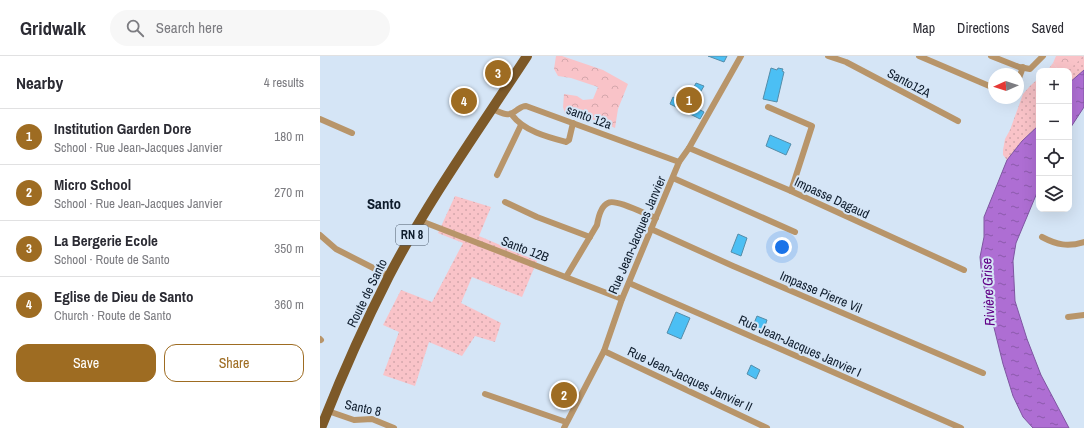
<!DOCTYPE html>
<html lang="en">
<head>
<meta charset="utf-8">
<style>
	body { margin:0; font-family:"Archivo Narrow",sans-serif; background:#f7f7f7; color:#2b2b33 }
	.controls { position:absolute; right:12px; top:12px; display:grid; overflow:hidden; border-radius:8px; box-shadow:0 4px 16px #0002 }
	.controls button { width:36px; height:36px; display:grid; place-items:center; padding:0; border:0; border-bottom:1px solid #e1e1e2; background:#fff; color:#2b2b33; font:20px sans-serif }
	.compass { position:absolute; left:668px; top:12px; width:36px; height:36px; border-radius:50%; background:#fff; box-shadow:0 4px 16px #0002; rotate:267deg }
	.you { position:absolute; left:462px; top:191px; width:14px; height:14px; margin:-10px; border:3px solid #fff; border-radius:50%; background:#1a73e8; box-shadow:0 0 0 6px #1a73e833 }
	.badge { display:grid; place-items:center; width:26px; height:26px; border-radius:50%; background:#9e6c22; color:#fff; font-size:13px; font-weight:700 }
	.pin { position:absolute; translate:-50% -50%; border:2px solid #fff; box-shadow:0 1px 4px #0006 }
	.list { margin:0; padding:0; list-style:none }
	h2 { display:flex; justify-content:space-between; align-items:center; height:52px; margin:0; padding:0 16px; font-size:17px }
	h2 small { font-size:13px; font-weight:400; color:#7c7c81 }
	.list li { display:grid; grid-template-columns:26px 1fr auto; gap:12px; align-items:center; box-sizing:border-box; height:56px; padding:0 16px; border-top:1px solid #e1e1e2 }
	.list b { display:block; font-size:15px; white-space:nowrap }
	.list p { margin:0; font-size:13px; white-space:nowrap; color:#7c7c81 }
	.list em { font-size:13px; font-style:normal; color:#7c7c81 }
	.actions { display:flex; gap:8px; padding:12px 16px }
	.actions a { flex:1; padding:9px 0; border:1px solid #9e6c22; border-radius:12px; text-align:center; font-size:14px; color:#9e6c22 }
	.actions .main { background:#9e6c22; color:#fff }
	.icon { flex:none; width:22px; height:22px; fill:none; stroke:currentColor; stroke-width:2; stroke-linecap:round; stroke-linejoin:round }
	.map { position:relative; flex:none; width:764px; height:372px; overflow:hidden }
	header { display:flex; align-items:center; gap:24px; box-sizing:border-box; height:56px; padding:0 20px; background:#fff; border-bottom:1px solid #e1e1e2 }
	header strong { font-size:19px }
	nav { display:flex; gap:22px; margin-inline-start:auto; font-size:14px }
	.search { width:280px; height:36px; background:#f7f7f7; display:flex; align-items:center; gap:10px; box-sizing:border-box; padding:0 14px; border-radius:22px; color:#7c7c81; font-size:15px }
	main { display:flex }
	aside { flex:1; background:#fff }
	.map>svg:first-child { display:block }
</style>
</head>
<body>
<header>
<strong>Gridwalk</strong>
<div class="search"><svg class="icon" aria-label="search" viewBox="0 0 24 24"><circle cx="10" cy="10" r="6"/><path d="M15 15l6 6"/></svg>Search here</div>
<nav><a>Map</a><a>Directions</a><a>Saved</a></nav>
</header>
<main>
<aside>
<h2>Nearby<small>4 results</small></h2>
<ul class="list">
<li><span class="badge">1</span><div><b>Institution Garden Dore</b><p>School · Rue Jean-Jacques Janvier</p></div><em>180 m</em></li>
<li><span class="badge">2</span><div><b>Micro School</b><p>School · Rue Jean-Jacques Janvier</p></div><em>270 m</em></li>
<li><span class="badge">3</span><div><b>La Bergerie Ecole</b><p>School · Route de Santo</p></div><em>350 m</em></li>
<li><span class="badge">4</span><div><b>Eglise de Dieu de Santo</b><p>Church · Route de Santo</p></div><em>360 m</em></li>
</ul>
<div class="actions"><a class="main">Save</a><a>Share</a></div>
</aside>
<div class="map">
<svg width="764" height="372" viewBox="0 0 764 372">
	<defs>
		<pattern id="grass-dots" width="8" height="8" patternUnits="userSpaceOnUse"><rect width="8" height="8" fill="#f9c3c8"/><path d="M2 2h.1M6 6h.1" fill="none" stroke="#d4a7ac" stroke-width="1.8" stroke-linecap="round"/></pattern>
		<pattern id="forest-crowns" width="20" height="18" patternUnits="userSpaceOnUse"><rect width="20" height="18" fill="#f9c3c8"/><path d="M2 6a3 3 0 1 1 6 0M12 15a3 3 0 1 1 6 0" fill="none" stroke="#d4a7ac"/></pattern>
		<pattern id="water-ripples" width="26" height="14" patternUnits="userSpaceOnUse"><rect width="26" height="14" fill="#ae6ed3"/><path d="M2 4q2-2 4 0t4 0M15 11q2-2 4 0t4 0" fill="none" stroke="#8c5aab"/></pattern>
	</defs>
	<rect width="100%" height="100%" fill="#d5e5f6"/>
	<!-- grass -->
	<g fill="url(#grass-dots)">
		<path d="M764 0V14L749 27V15H727L733 7 737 12Z"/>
		<path d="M719 22V69L702 85 687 104 683 99V94L685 83 690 74 703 38 710 30Z"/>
		<path d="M135 140 171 151 159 180 217 205 202 241 152 221 141 247 181 267 175 286 155 280 142 300 109 286 95 330 63 319 79 276 63 269 81 234 112 246 143 187 118 177Z"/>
	</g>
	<!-- forest -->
	<g fill="url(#forest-crowns)">
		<path d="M236 0H242L283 14 308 28 298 53 295 72C277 63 264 61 245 58L243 51 244 38 257 40 263 44 273 43 278 31 251 22 238 20 234 13Z"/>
		<path d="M736 0H763C754 10 752 13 737 12L733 7Z"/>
	</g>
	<!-- water -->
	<g fill="url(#water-ripples)" stroke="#7e55a1">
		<path d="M764 14V51L749 74V27Z"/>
		<path d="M719 69V132L696 187 693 205 695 245 707 283 721 319 749 372H713L703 361 693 340 683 308 662 223 660 201 664 181V161L687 104 702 85Z"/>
	</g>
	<!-- building -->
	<g fill="#4bbff4" stroke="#558da9">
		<path d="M388 0H407L404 6Z"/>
		<path d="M451 12 457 14 458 12 463 13 462 15 464 16 457 46 443 43Z"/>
		<path d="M376 27 384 30 374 47 376 49 375 51 384 56 380 63 350 48 353 41 360 45 365 34 371 37Z"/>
		<path d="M450 79 471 88 466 99 446 90Z"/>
		<path d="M418 178 427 182 421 200 411 196Z"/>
		<path d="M356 256 370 262 361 283 347 277Z"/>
		<path d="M437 260 447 264 443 276 432 272Z"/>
		<path d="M431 309 440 314 436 323 427 318Z"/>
	</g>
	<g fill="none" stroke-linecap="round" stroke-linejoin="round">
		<!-- minor -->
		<g stroke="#b8956a" stroke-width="6">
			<path d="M508 0 526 6 638 65"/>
			<path d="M599 0 674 32"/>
			<path d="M671 0 699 11 710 13 723 0"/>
			<path d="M698 25 703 11"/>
			<path d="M448 51 492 70 471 135"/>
			<path d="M172 53C183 57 187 62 197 54 200 52 202 50 206 50L359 106"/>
			<path d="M192 59C204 75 227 81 246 86L249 84 253 67"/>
			<path d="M0 63 32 77"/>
			<path d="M369 92 471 135 644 214"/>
			<path d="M177 119 201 69"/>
			<path d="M353 122 475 176"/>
			<path d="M185 146 217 161 270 181"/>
			<path d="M101 165 302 243"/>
			<path d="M331 173 413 210 663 317"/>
			<path d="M0 179 16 193 69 220"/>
			<path d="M722 181C737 189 748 191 764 186"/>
			<path d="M246 221 277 169C278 163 281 150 288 147 295 142 327 159 336 162"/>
			<path d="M309 227 641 372"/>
			<path d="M748 261 764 259"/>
			<path d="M0 283 1 284"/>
			<path d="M284 295 447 372"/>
			<path d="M165 338 246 366"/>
			<path d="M8 355 34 364 52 363 74 372"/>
			<path d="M244 372 284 295 302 243 359 106 369 92 421 0"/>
		</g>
		<!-- primary -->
		<path stroke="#7d5928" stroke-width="10" d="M1 372C21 321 44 269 69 220 109 143 160 72 207 0"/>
	</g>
	<g text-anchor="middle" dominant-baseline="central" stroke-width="4" stroke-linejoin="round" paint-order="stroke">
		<!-- shield labels -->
		<rect fill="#d5e5f6" stroke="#4a5869" stroke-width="1" x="76" y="169" width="32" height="20" rx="3"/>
		<g font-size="12" font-weight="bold" fill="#0e1c2c">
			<text x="92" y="179">RN 8</text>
		</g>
		<!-- street labels -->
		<g font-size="13" fill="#0e1c2c" stroke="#d5e5f6">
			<text transform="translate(589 27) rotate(28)">Santo12A</text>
			<text transform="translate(269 61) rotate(20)">santo 12a</text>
			<text transform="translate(512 142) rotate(25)">Impasse Dagaud</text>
			<text transform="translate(317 179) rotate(-67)">Rue Jean-Jacques Janvier</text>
			<text transform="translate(205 193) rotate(21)">Santo 12B</text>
			<text transform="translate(501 236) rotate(23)">Impasse Pierre Vil</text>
			<text transform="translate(47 237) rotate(-64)">Route de Santo</text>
			<text transform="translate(480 290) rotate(24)">Rue Jean-Jacques Janvier I</text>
			<text transform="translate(370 323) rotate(25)">Rue Jean-Jacques Janvier II</text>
			<text transform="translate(43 352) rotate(12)">Santo 8</text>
		</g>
		<!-- water labels -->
		<g font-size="14" font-style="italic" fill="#610086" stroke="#d5e5f6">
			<text transform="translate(668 236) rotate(-93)">Rivière Grise</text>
		</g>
		<!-- quarter labels -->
		<g font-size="15" font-weight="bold" fill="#0e1c2c" stroke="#d5e5f6">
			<text x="64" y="147">Santo</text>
		</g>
	</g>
</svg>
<div class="controls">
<button>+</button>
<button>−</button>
<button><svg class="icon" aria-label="locate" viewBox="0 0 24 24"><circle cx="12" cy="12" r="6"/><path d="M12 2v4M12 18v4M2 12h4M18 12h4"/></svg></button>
<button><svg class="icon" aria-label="layers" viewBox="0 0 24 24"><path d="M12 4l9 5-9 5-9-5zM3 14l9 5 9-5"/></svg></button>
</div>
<svg class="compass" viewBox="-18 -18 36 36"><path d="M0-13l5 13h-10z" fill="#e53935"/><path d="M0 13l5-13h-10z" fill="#7c7c81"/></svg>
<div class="you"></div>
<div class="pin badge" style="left:369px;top:44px">1</div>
<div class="pin badge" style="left:244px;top:339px">2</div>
<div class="pin badge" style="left:178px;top:17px">3</div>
<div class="pin badge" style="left:144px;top:45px">4</div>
</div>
</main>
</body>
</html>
